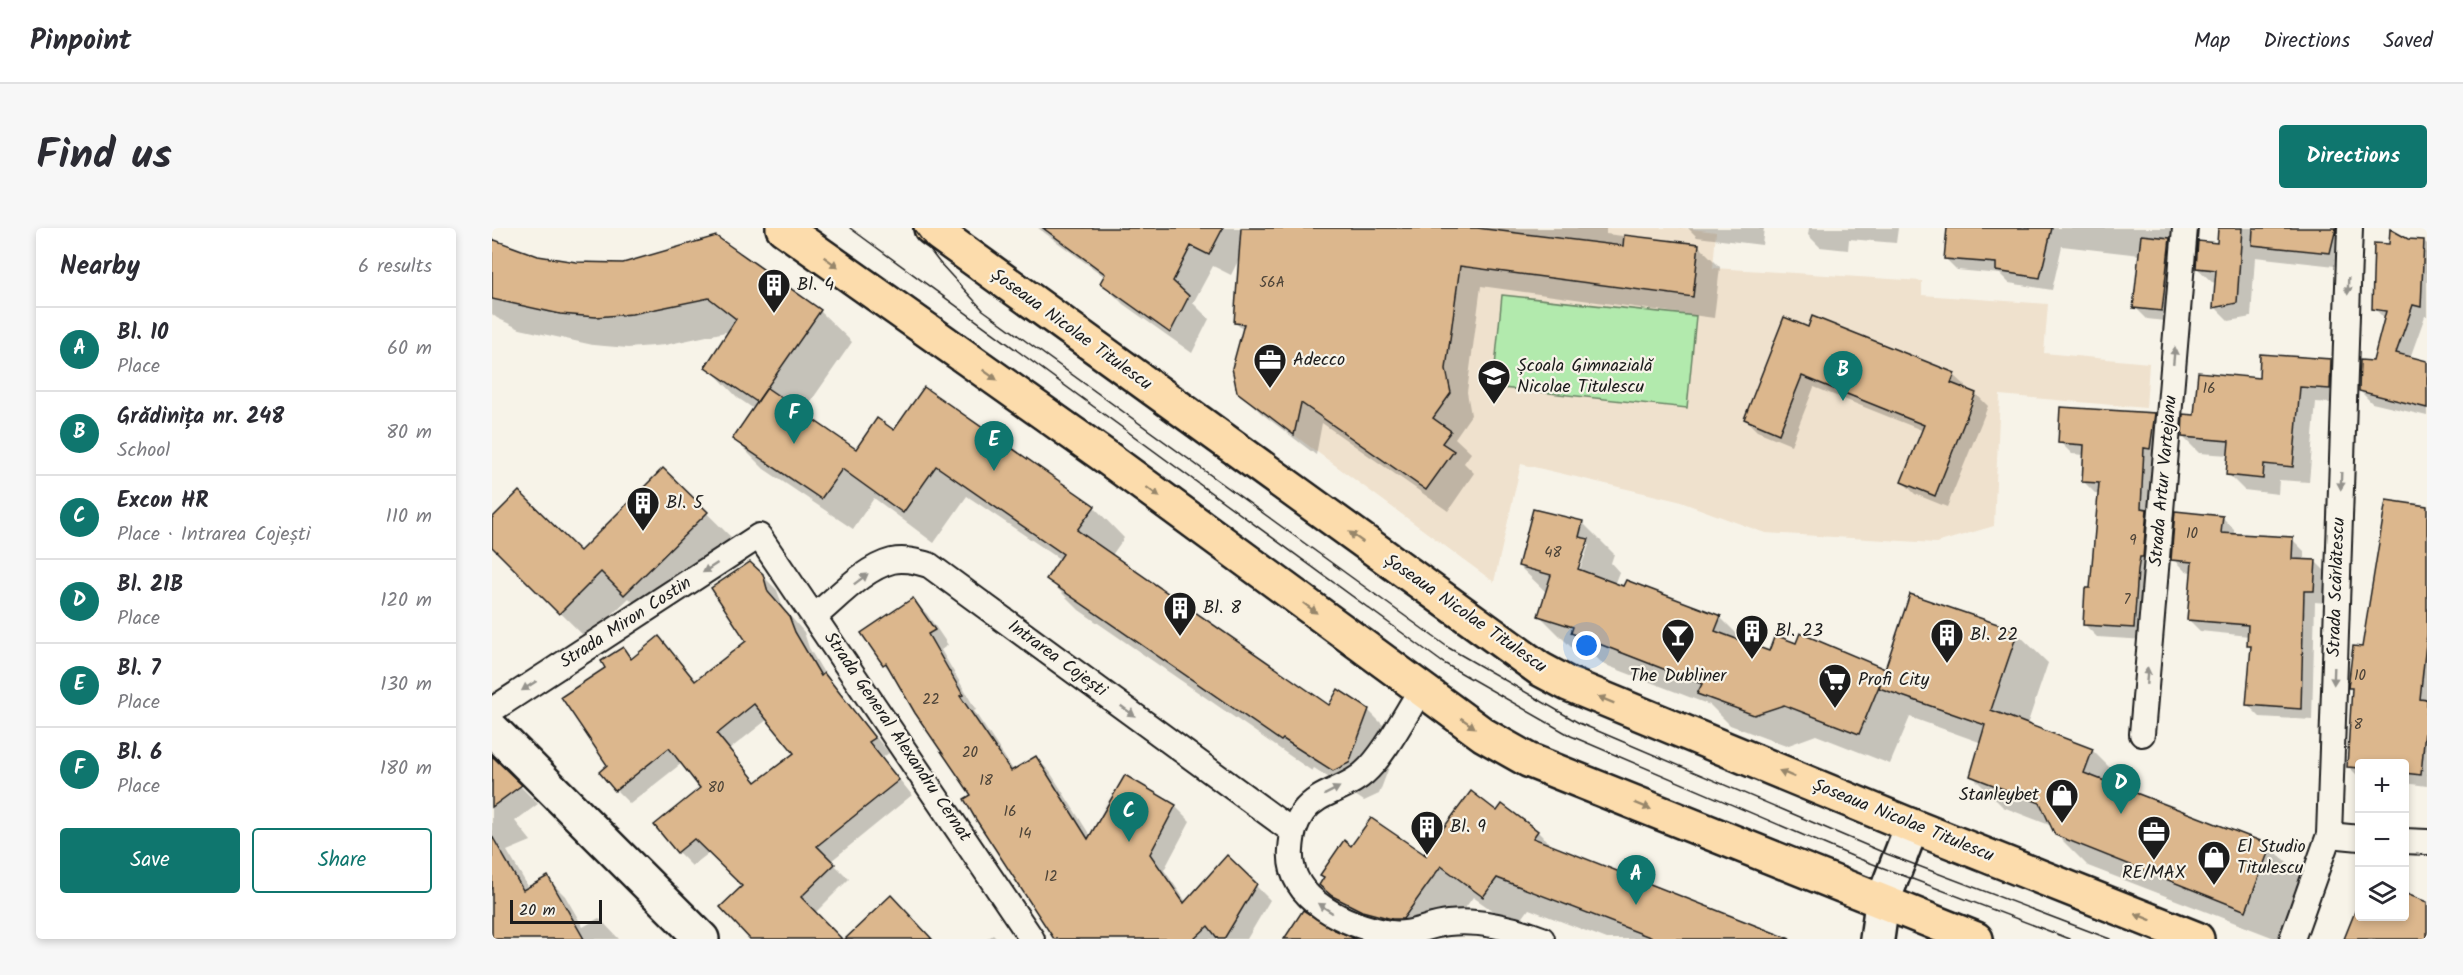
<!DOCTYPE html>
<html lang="en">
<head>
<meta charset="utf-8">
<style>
	body { margin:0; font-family:Kalam,sans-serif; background:#f7f7f7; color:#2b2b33 }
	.controls { position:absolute; right:18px; bottom:18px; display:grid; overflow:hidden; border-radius:6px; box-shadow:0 3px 9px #0003 }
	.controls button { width:54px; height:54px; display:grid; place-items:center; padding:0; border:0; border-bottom:2px solid #e1e1e2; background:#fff; color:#2b2b33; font:30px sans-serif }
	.scale { position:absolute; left:18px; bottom:15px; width:92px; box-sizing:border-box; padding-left:6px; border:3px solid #1c1c1c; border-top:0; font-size:16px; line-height:21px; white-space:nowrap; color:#1c1c1c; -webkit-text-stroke:4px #f7f3e8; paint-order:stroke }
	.you { position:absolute; left:1095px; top:418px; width:21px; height:21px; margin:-15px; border:4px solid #fff; border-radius:50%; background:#1a73e8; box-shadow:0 0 0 9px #1a73e833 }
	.badge { display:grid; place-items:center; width:39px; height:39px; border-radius:50%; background:#0f766e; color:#fff; font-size:20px; font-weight:700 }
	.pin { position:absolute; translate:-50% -50px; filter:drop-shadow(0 2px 3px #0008) }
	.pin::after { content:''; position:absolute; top:32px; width:21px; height:18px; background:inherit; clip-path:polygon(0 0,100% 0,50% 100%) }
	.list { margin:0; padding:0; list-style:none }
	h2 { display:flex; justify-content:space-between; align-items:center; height:78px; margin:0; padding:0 24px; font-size:26px }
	h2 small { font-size:20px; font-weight:400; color:#7c7c81 }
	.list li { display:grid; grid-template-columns:39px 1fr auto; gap:18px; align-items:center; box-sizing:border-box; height:84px; padding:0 24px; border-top:2px solid #e1e1e2 }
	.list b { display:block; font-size:22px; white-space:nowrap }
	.list p { margin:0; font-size:20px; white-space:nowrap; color:#7c7c81 }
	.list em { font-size:20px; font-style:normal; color:#7c7c81 }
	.actions { display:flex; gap:12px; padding:18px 24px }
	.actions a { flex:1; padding:14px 0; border:2px solid #0f766e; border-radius:6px; text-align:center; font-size:21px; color:#0f766e }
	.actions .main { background:#0f766e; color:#fff }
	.icon { flex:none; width:33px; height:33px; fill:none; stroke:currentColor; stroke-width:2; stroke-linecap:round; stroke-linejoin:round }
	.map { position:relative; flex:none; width:1935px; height:711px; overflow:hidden; border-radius:6px }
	header { display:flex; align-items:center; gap:36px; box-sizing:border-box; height:84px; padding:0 30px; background:#fff; border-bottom:2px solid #e1e1e2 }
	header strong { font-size:28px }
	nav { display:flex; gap:33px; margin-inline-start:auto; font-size:21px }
	.intro { display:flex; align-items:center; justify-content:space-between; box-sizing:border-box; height:144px; padding:0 36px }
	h1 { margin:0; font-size:42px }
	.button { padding:15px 27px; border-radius:6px; background:#0f766e; color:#fff; font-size:21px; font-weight:700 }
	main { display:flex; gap:36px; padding:0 36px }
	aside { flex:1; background:#fff; border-radius:6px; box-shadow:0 3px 9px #0003 }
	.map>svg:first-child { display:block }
</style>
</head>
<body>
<header>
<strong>Pinpoint</strong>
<nav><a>Map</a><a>Directions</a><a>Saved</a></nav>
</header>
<div class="intro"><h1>Find us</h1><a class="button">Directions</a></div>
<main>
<aside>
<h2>Nearby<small>6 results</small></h2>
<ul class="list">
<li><span class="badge">A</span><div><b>Bl. 10</b><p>Place</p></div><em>60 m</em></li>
<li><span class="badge">B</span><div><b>Grădinița nr. 248</b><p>School</p></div><em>80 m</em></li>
<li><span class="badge">C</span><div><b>Excon HR</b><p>Place · Intrarea Cojești</p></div><em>110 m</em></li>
<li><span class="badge">D</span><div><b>Bl. 21B</b><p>Place</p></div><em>120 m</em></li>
<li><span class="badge">E</span><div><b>Bl. 7</b><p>Place</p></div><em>130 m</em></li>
<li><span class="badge">F</span><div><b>Bl. 6</b><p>Place</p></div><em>180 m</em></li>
</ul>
<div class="actions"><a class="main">Save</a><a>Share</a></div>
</aside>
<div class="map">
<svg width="1935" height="711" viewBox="0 0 1935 711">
	<rect width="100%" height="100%" fill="#f7f3e8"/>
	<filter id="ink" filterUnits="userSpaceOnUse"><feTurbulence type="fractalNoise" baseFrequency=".0167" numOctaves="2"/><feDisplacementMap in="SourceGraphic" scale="12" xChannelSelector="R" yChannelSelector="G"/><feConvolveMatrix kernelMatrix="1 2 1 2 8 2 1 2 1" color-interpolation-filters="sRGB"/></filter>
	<g filter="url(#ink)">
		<!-- built -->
		<path fill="#efe1cd" d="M818 0H1192L1224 4 1221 40 1430 53V67L1556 76 1552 125 1657 135 1654 180 1508 167 1502 298 1444 315 1273 305 1186 273 1029 236 1002 354 802 207 818 130Z"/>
		<!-- green -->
		<path fill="#b2eaad" stroke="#678364" stroke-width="1.5" d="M1010 67 1204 88 1195 180 1001 159Z"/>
		<!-- shadow -->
		<g fill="#0003" fill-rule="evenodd">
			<path d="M546 0H1114V6L1206 17 1228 39 1222 90 989 58 975 164 979 187 963 210 979 225 972 235 982 245 956 283 830 195 824 227 769 185 747 163 752 103 744 95 748 29 739 47 721 38 701 75 717 91 700 125 631 76 610 55 613 49Z"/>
			<path d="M1196 0H1272L1270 17 1205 9Z"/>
			<path d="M1317 0H1406L1404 15 1357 11 1356 22 1328 19 1316 7Z"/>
			<path d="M1456 0H1683L1682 94 1655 91 1643 79 1648 27 1570 18 1560 62 1517 55 1508 46 1465 42 1453 30Z"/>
			<path d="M1727 0H1854L1852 39 1763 29 1759 89 1737 93 1723 79 1724 55 1720 54 1705 40 1726 17Z"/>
			<path d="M0 10 46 29 328 83 360 114 310 186 364 223 403 204 602 279 632 310 620 327 838 479 876 482 907 513 887 566 872 573 822 540 820 543 587 382 556 351 569 332 475 268 442 315 382 270 361 301 272 241 242 211 262 181 246 170 215 138 238 103 173 117 136 120 101 117 28 101 5 90 0 86Z"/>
			<path d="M1916 13H1932L1935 16V88H1933L1918 130 1935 134V188L1880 175 1868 163 1882 135 1893 91 1882 80 1898 18Z"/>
			<path d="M1317 101 1462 147 1474 158 1473 162 1484 166 1496 178 1455 279 1423 266 1411 254 1432 203 1322 159 1299 217 1265 203 1253 191Z"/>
			<path d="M1839 132 1855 148 1854 176 1824 174 1817 254 1787 252 1786 266 1752 262 1736 246 1737 227 1707 225 1691 209 1703 189 1768 152Z"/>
			<path d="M1662 186 1674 198 1654 412 1605 409 1593 397 1600 362 1608 266H1604L1592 254 1593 227 1580 226 1568 214Z"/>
			<path d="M171 242 242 312 160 393 137 370 95 411 0 317V292L88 325Z"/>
			<path d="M1935 280V558L1912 555V536H1868V550L1856 538 1862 463 1858 459 1871 420Z"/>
			<path d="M1042 283 1091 295 1122 326 1119 335 1127 344 1122 357 1228 389 1255 416 1277 425 1394 443 1525 405 1556 435 1535 497 1600 522 1631 553 1628 561 1778 618 1809 649 1785 711 1596 638 1564 606 1560 598 1511 579 1480 548 1490 515 1418 489 1398 536 1324 507 1294 518 1238 497 1218 477 1111 436 1101 426 1079 419 1048 388 1055 365 1027 338ZM1093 317H1097L1085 349 1082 348Z"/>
			<path d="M1730 289 1742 301V307L1800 311 1812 323V333L1824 334 1836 346 1834 375 1823 374 1820 492 1768 489 1756 477 1760 421 1756 417 1757 408 1708 403 1696 391 1700 344 1693 343 1681 331Z"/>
			<path d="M270 347 285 362 291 380 312 404 317 420 335 450 397 525 390 530 420 567 339 633 357 651 323 685 348 711H261L252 658 217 625 200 638 186 624 210 560 190 535 138 576 124 562 117 538 116 440 131 421 141 431 167 410 205 453 256 413ZM276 491 304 526 266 555 238 521Z"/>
			<path d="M421 372 435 386 456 417 449 422 484 482 482 483 522 543 544 529 558 544 599 609 683 578 698 593 672 642 695 675 735 629 778 672 755 711H564L482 568 402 446 392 436Z"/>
			<path d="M0 530 46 576 23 593 39 613 15 623 37 660 55 650 73 668 91 699 107 690 127 711H0Z"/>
			<path d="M1010 579 1046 604 1061 619 1300 711H1115L1037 681 1024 699 981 669 951 711H896L860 688 828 657 860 620 938 632 1006 585Z"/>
			<path d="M501 707 505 711H495Z"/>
		</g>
		<!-- building -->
		<g fill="#dcb78d" stroke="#1c1c1c" stroke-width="1.5" fill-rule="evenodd">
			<path d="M551 0H731L717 27 699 18 681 53 697 68 678 105 608 55 613 46Z"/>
			<path d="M749 0H985L1131 18 1132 7 1207 16 1201 69 968 38 954 141 959 165 941 190 959 203 950 215 962 223 934 262 809 175 802 207 745 164 740 140 752 96 742 95Z"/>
			<path d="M1455 0H1560L1548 50 1504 43V35L1452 31Z"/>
			<path d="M1726 0H1750L1745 75 1721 80 1724 42 1704 40 1706 13 1725 15Z"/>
			<path d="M1761 0H1844L1838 25 1760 17Z"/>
			<path d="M1898 1 1916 11 1932 12 1929 79 1921 77 1904 125 1935 133V180L1867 163 1868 132 1881 133 1894 83 1880 81 1882 15 1897 16Z"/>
			<path d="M1649 7 1678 10 1670 83 1641 80Z"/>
			<path d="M224 8 329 82 265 174 213 139 244 91 217 70 140 86 104 89 68 86 0 71V11L46 28 84 34 131 35Z"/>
			<path d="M1320 88 1463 145 1459 155 1484 165 1443 268 1409 254 1432 197 1310 148 1287 206 1252 191 1292 89 1316 99Z"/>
			<path d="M1768 126 1839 131 1838 161 1808 159 1801 239 1772 236 1771 251 1734 247 1737 213 1690 209 1691 186 1702 187 1706 144 1767 150Z"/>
			<path d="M432 159 603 278 585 302 837 477 846 461 877 481 857 535 841 543 791 511 789 513 554 351 571 326 444 238 411 285 350 241 329 271 240 211 275 160 364 221 385 190 402 202Z"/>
			<path d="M1568 179 1663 185 1658 221 1652 220 1649 280 1655 281 1651 329H1648L1646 342 1642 400 1591 397 1593 360H1598L1607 255 1590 254 1592 217 1566 215Z"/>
			<path d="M171 240 216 284 132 367 109 344 67 386 0 319V290L27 263 88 323Z"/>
			<path d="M1894 272 1935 278V406L1928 471 1935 472V481L1929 547 1912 545V536H1868V540L1855 539 1860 460H1856L1861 418 1870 419Z"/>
			<path d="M1041 281 1091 293 1087 309 1097 311 1086 341 1131 358 1134 352 1229 388 1223 403 1277 423 1283 407 1304 415 1308 405 1393 441 1418 366 1526 403 1499 482 1601 521 1592 545 1779 617 1754 683 1563 607 1548 575 1478 548 1493 497 1387 460 1390 451 1367 506 1292 477 1262 487 1205 466 1210 456 1079 405 1081 399 1046 388 1059 347 1026 338Z"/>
			<path d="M1683 283 1731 288 1729 305 1801 309 1800 331 1824 332 1822 363H1812L1809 481 1754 477 1759 418H1755L1756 397 1695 392 1700 334 1679 332Z"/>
			<path d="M258 334 271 346 276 364 297 388 303 404 329 448 332 445 383 510 377 514 407 552 325 618 343 636 309 669 350 711H258L228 679 250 658 202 611 185 625 162 597 208 560 177 520 123 563 107 544 115 537 69 469 113 440 109 433 131 419 139 431 167 408 203 453 254 413 219 360ZM262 476 302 525 264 554 225 506Z"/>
			<path d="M421 370 443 402 436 406 471 467 468 468 519 543 544 528 596 611 633 547 684 577 658 626 692 675 735 627 765 656 732 711H726L716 698 702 711H562L483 590 472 571 479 567 423 485 394 435 391 437 369 405Z"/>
			<path d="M0 528 30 557 0 579Z"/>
			<path d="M979 563 1005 583 1010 576 1046 603 1041 610 1298 711H1163L1005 650 991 669 949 638 911 691H900L870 683 840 668 827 657 832 649 828 647 852 612 859 618 879 590 935 628 932 626Z"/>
			<path d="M0 608 31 662 56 648 92 711H0Z"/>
			<path d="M1912 665 1935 674V711H1852L1868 671V688H1912Z"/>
			<path d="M399 667 440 711H353Z"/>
			<path d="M811 682 841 701 864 711H792Z"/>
		</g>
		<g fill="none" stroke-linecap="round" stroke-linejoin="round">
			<defs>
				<g id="street">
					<path d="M323 388C345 370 372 340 400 333 413 330 425 334 437 337L800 603"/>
					<path d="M929 462C914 485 892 528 872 545 854 562 827 563 811 584 802 597 800 607 799 622 795 673 857 698 898 705 919 708 936 697 956 695 987 692 1022 700 1050 711"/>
					<path d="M0 482 267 308 540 711"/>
					<path d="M1650 506 1693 0"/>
					<path d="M1837 607 1868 610"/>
					<path d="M1912 613 1935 614"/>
					<path d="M1800 711 1837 607 1858 0"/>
				</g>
				<g id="secondary">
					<path d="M0 501 210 711"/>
					<path d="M1385 711 1390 675 1420 598"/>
				</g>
				<g id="primary">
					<path d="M291 0 614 229 992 507 1036 532 1484 711"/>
					<path d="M439 0 1048 441 1076 456 1420 598 1705 711"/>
				</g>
			</defs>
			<!-- street casing -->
			<use href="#street" stroke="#1c1c1c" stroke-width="28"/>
			<!-- secondary casing -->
			<use href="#secondary" stroke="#1c1c1c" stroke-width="38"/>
			<!-- primary casing -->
			<use href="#primary" stroke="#1c1c1c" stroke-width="38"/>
			<!-- street -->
			<use href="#street" stroke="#f7f3e8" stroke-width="24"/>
			<!-- secondary -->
			<use href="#secondary" stroke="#f7f3e8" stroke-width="33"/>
			<!-- primary -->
			<use href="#primary" stroke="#fcdcac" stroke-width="33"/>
			<!-- tram -->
			<g stroke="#1c1c1c" stroke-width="1.5">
				<path d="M358 0 950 434 1079 508 1360 628 1578 711"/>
				<path d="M421 0 447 34 491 82 957 420 1087 495 1395 626 1618 711"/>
			</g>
		</g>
		<!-- one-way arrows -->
		<defs><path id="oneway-solid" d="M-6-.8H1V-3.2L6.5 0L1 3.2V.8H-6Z" transform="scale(1.5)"/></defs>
		<g fill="#97866b">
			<use href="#oneway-solid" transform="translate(339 34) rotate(35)"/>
			<use href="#oneway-solid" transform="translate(498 147) rotate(35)"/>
			<use href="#oneway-solid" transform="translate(661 264) rotate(37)"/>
			<use href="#oneway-solid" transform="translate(864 309) rotate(-144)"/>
			<use href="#oneway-solid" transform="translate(818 380) rotate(37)"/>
			<use href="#oneway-solid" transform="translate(1114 472) rotate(-158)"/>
			<use href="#oneway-solid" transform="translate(976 495) rotate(35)"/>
			<use href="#oneway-solid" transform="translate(1295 546) rotate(-157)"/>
			<use href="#oneway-solid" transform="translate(1151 578) rotate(22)"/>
			<use href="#oneway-solid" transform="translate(1651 689) rotate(-158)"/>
		</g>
		<g fill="#94928c">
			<use href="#oneway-solid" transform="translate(1856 58) rotate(92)"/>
			<use href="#oneway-solid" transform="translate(1682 128) rotate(-85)"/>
			<use href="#oneway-solid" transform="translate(1849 253) rotate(92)"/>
			<use href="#oneway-solid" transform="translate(218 340) rotate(147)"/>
			<use href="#oneway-solid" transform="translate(369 351) rotate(-37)"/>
			<use href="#oneway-solid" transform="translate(1655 448) rotate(-85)"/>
			<use href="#oneway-solid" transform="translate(1842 448) rotate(92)"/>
			<use href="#oneway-solid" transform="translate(37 458) rotate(147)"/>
			<use href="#oneway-solid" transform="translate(636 483) rotate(36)"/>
			<use href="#oneway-solid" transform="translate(840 563) rotate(-27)"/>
			<use href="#oneway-solid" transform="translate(833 680) rotate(-147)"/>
		</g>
	</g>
	<!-- icons -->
	<defs>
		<symbol id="building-pin" viewBox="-11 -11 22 30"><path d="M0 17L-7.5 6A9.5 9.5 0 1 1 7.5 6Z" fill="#1c1c1c" stroke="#f7f3e8"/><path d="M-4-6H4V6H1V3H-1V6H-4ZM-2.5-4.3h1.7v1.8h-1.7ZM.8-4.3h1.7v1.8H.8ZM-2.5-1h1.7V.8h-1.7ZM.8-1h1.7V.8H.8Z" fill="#fff"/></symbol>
		<symbol id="office-pin" viewBox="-11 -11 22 30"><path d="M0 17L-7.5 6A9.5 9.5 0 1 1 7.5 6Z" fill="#1c1c1c" stroke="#f7f3e8"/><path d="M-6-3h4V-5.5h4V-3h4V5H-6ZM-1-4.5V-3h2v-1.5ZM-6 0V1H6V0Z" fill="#fff"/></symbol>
		<symbol id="school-pin" viewBox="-11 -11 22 30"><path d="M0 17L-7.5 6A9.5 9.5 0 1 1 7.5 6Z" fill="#1c1c1c" stroke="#f7f3e8"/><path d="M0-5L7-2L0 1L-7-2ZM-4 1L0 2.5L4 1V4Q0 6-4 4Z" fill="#fff"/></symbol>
		<symbol id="bar-pin" viewBox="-11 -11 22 30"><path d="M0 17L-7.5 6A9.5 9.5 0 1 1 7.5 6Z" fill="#1c1c1c" stroke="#f7f3e8"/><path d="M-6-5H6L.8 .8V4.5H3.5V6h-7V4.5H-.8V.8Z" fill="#fff"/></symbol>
		<symbol id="supermarket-pin" viewBox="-11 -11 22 30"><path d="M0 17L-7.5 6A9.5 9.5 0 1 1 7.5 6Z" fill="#1c1c1c" stroke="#f7f3e8"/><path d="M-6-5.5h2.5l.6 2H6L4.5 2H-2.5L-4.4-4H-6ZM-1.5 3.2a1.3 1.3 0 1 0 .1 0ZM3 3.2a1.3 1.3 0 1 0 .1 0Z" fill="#fff"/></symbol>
		<symbol id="shop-pin" viewBox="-11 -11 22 30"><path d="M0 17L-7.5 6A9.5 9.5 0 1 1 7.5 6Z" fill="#1c1c1c" stroke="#f7f3e8"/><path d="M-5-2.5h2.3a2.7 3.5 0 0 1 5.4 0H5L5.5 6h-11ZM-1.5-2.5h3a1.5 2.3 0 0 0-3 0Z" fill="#fff"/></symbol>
	</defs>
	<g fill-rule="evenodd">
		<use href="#building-pin" x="263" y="38" width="38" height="52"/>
		<use href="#office-pin" x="759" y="113" width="38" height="52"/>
		<use href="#school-pin" x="983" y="129" width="38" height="52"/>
		<use href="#building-pin" x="132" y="256" width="38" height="52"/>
		<use href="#building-pin" x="669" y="361" width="38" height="52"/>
		<use href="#building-pin" x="1241" y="384" width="38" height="52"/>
		<use href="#bar-pin" x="1167" y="388" width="38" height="52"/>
		<use href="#building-pin" x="1436" y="388" width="38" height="52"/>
		<use href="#supermarket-pin" x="1324" y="433" width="38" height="52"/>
		<use href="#shop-pin" x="1551" y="548" width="38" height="52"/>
		<use href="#building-pin" x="916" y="580" width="38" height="52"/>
		<use href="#office-pin" x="1643" y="585" width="38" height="52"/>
		<use href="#shop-pin" x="1703" y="610" width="38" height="52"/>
	</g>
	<g text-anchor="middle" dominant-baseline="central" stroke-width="4.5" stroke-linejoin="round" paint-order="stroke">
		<!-- number labels -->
		<g font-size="15" fill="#4c4338">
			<text x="780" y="55">56A</text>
			<text x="1717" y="161">16</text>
			<text x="1700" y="306">10</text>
			<text x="1641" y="313">9</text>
			<text x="1061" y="325">48</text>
			<text x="1635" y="372">7</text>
			<text x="1868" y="448">10</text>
			<text x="439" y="472">22</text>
			<text x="1866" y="497">8</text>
			<text x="478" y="525">20</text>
			<text x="494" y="553">18</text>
			<text x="224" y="560">80</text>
			<text x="518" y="584">16</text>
			<text x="533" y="606">14</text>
			<text x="559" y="649">12</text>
		</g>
		<!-- poi labels -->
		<g font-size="18" fill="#1c1c1c" stroke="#f7f3e8" text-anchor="start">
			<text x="305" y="57">Bl. 4</text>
			<text x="801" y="132">Adecco</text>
			<text x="1025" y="138">Școala Gimnazială<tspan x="1025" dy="21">Nicolae Titulescu</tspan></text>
			<text x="174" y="275">Bl. 5</text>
			<text x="711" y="380">Bl. 8</text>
			<text x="1283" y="403">Bl. 23</text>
			<text x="1478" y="407">Bl. 22</text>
			<text x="1186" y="448" text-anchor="middle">The Dubliner</text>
			<text x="1366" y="452">Profi City</text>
			<text x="1547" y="567" text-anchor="end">Stanleybet</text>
			<text x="958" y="599">Bl. 9</text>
			<text x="1745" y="619">El Studio<tspan x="1745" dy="21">Titulescu</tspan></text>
			<text x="1662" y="645" text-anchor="middle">RE/MAX</text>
		</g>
		<!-- street labels -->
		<g font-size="18" fill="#1c1c1c" stroke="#f7f3e8">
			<text transform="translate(579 102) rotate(36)">Șoseaua Nicolae Titulescu</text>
			<text transform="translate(1672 253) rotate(-85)">Strada Artur Vartejanu</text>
			<text transform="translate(1845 359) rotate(-88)">Strada Scărlătescu</text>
			<text transform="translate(973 386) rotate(35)">Șoseaua Nicolae Titulescu</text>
			<text transform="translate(134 395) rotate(-33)">Strada Miron Costin</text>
			<text transform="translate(565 431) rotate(36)">Intrarea Cojești</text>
			<text transform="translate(405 509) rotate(56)">Strada General Alexandru Cernat</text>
			<text transform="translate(1411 593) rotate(22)">Șoseaua Nicolae Titulescu</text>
		</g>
	</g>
</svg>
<div class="controls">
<button>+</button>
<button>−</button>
<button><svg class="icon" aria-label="layers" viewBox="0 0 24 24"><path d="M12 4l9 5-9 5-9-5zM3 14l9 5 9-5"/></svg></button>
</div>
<div class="scale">20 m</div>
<div class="you"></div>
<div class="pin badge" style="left:1144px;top:677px">A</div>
<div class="pin badge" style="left:1351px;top:173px">B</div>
<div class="pin badge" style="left:637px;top:614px">C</div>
<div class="pin badge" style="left:1629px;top:586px">D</div>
<div class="pin badge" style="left:502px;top:243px">E</div>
<div class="pin badge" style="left:302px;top:216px">F</div>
</div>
</main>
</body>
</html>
